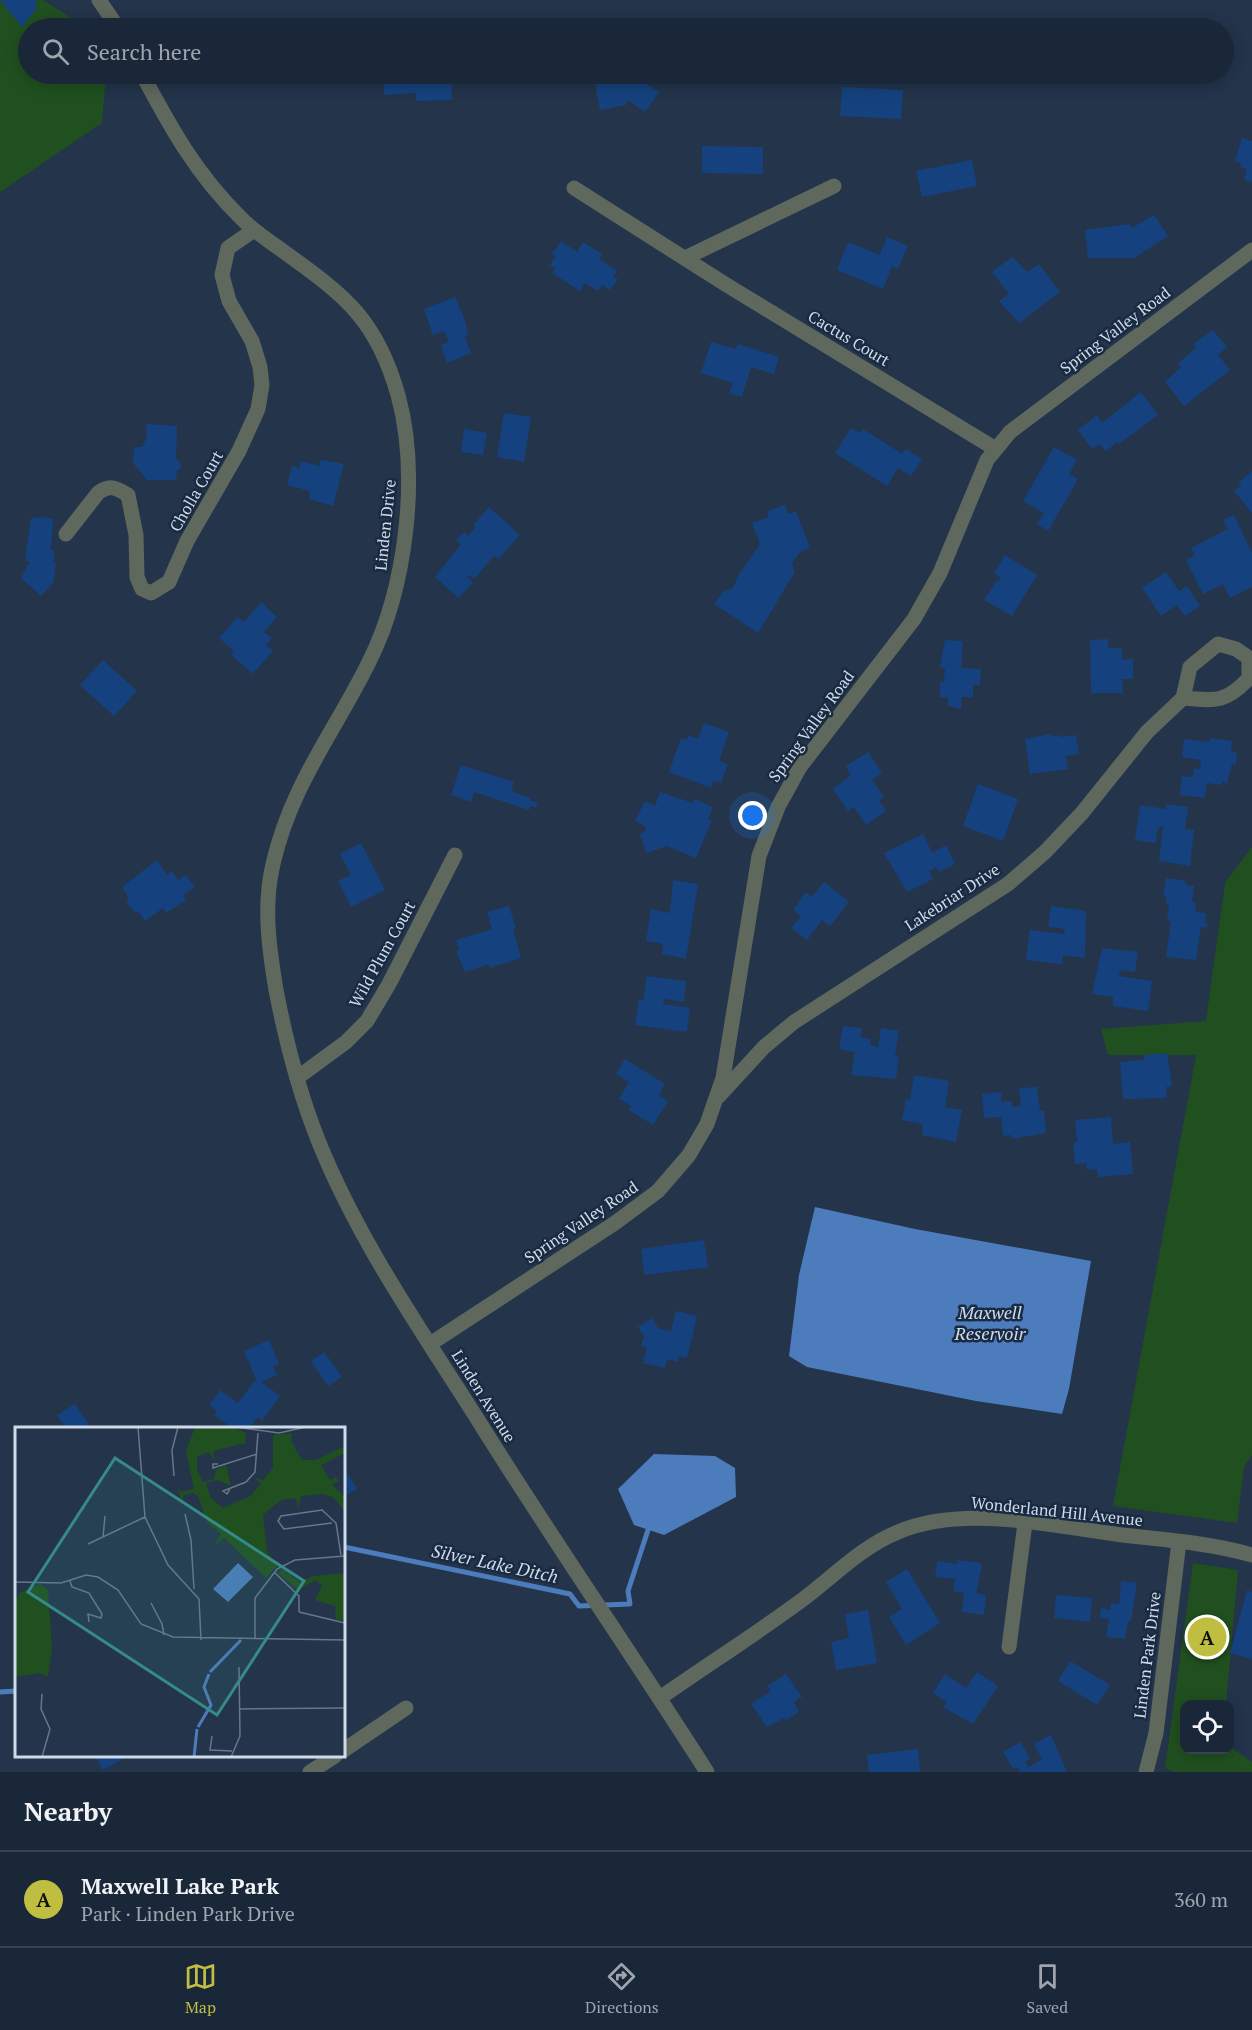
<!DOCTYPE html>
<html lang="en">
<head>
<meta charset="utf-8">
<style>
	body { margin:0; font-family:"PT Serif",serif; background:#273343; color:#f1f3f6 }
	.controls { position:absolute; right:18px; bottom:18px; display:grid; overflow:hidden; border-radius:12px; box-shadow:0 3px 15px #0003 }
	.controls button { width:54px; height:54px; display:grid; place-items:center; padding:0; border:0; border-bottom:2px solid #384453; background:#1a2738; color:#f1f3f6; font:30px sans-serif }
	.you { position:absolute; left:753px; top:816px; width:21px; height:21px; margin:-15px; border:4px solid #fff; border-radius:50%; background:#1a73e8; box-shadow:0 0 0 9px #1a73e833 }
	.badge { display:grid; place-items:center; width:39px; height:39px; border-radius:50%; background:#c0be41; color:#111; font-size:20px; font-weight:700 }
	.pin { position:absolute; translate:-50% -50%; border:3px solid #fff; box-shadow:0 2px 6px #0006 }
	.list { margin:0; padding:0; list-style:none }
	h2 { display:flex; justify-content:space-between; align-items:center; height:78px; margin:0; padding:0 24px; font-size:26px }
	h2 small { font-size:20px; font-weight:400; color:#9fa5ae }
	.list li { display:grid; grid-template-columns:39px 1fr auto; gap:18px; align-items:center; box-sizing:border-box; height:96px; padding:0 24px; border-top:2px solid #384453 }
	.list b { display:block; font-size:22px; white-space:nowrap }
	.list p { margin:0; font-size:20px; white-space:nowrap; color:#9fa5ae }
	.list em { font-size:20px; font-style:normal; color:#9fa5ae }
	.icon { flex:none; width:33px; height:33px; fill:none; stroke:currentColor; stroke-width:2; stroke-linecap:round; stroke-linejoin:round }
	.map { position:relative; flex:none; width:1252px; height:1772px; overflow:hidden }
	.search { position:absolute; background:#1a2738; box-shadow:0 3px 15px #0003; left:18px; right:18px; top:18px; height:66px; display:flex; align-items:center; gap:15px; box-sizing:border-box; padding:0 21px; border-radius:33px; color:#9fa5ae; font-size:22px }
	.sheet { height:174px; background:#1a2738 }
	nav { display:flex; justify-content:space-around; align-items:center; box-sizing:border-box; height:84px; border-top:2px solid #384453; background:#1a2738; font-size:16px; color:#9fa5ae }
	nav a { display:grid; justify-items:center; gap:3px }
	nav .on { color:#c0be41 }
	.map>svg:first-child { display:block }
</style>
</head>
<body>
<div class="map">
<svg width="1252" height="1772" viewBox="0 0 1252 1772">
	<rect width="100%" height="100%" fill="#23344b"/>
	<!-- green -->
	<g fill="#205020">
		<path d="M0 0H43L87 28H28V74H106L102 123 0 192Z"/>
		<path d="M1252 847V1455L1244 1467 1237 1523 1113 1506 1196 1055H1108L1101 1029 1206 1021 1225 883Z"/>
		<path d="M1193 1563 1238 1570 1226 1704H1184V1750H1230V1747L1252 1762V1772H1175L1165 1768Z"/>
	</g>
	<!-- water -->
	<g fill="#4d7cbd">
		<path d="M815 1207 915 1229 1091 1261 1069 1389 1062 1414 976 1401 807 1367 789 1356 799 1275Z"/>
		<path d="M654 1454 715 1456 735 1468 736 1497 664 1535 634 1525 618 1489Z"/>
	</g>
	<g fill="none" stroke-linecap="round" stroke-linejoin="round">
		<!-- stream -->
		<g stroke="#4d7cbd" stroke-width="5">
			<path d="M344 1547 570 1594 579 1606 630 1604 628 1591 648 1530"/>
			<path d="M0 1692 16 1691"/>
		</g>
	</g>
	<!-- building -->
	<g fill="#15427e">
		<path d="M0 0H38L34 4 38 7 22 27Z"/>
		<path d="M383 74H451L452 100 416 101V93L384 95Z"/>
		<path d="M634 76 659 92 645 112 629 101H626V105L600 110 595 83Z"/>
		<path d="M842 87 903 90 901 119 840 116Z"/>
		<path d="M1242 138 1252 141V182L1244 180 1247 169 1240 167 1241 163 1235 161Z"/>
		<path d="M702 146 763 147V174L702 173Z"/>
		<path d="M972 160 977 186 922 197 916 171Z"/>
		<path d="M1154 215 1168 236 1134 258H1088L1085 230 1130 224 1132 228Z"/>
		<path d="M887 237 908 246 898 269 892 266 883 289 837 270 848 242 880 255Z"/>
		<path d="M561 241 577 252 583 242 602 254 599 259 617 271 613 277 618 279 610 290 602 285 598 291 585 283 580 291 552 273 555 268 550 265 556 256 552 254Z"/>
		<path d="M1012 257 1027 272 1039 264 1060 292 1019 323 999 301 1009 294 992 272Z"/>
		<path d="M455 297 465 321 468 335 465 337 471 353 447 363 441 345 449 342 444 331 433 335 424 309Z"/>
		<path d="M1213 330 1227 347 1218 355 1230 370 1184 406 1165 382 1181 367 1178 363 1196 348 1193 344Z"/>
		<path d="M711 342 736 349 738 344 779 357 774 374 751 367 742 397 729 393 733 383 701 373Z"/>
		<path d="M1141 392 1158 415 1119 444 1117 442 1106 451 1100 444 1092 449 1078 430 1097 415 1102 423Z"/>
		<path d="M504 413 531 417 524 462 497 457Z"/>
		<path d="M146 424 177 426 176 458 181 465 180 470H177L176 480H147L133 463 134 447H142L147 437Z"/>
		<path d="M851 428 860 433 863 429 902 454 906 449 922 459 911 476 898 468 887 486 835 453Z"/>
		<path d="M464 429 487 433 483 455 461 452Z"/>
		<path d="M1054 447 1077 460 1069 474 1078 479 1048 531 1037 524 1044 513 1023 501Z"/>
		<path d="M321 460 344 464 333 506 309 499 310 491 287 485 292 466 299 468 301 461 319 466Z"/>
		<path d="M1252 471V513L1234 491 1241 485 1239 482Z"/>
		<path d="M785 505 788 514 796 511 810 548 800 552 792 563 795 572 758 633 714 604 723 592 733 588 739 574 760 544 752 523 769 517 767 511Z"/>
		<path d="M489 507 520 535 498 559 494 556 474 579 469 575 467 577 473 582 459 598 435 577 461 544 456 540 464 532 468 536 476 527 473 525Z"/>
		<path d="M1234 515 1252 553V587L1230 598 1223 584 1203 594 1186 560 1195 555 1191 548 1228 529 1223 520Z"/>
		<path d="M43 517 53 519 51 550 55 551 53 563H56L53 583 41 596 21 578 30 561H25L31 518Z"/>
		<path d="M1005 555 1037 575 1012 616 984 600 997 580 999 581 1001 578 994 573Z"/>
		<path d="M1166 572 1179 591 1187 586 1200 606 1185 616 1177 605 1161 616 1142 588Z"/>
		<path d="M261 602 277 617 264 632 272 638 266 645 273 651 253 674 231 655 234 651 219 638 238 617 244 622Z"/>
		<path d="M1108 639V648H1122V660L1133 659V679H1122L1123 693H1091L1090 640Z"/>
		<path d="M945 640 963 641 961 668 981 669 980 685H973V697H962L961 709 948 706V698L940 697V682H944L945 668 940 667Z"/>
		<path d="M103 660 137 691 114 716 80 685Z"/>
		<path d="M704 723 729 732 719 761 728 764 721 783 713 781 711 788 669 772 681 738 687 740 689 735 698 739Z"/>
		<path d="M1051 734V736L1060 735V737L1076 735 1079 754 1066 756 1068 769 1030 774 1025 739Z"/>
		<path d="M1210 738 1232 741 1231 751 1237 752 1236 765 1232 764 1227 783 1222 782V785L1207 783 1205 798 1180 795 1182 776 1192 777 1194 768 1200 769 1201 760 1182 757 1184 739 1209 742Z"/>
		<path d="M868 752 882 773 872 780 884 797 879 800 886 811 866 825 854 807 848 811 833 789 851 775 846 766Z"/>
		<path d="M461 765 514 782 511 791 531 798 530 800 538 803 536 808 530 806 529 810 474 792 471 802 451 795Z"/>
		<path d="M978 784 1018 799 1003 841 963 826Z"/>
		<path d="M660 792 693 803 695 799 713 807 708 819 712 820 696 858 667 846 646 853 640 834 644 833 646 827 635 821 645 801 655 806Z"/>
		<path d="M1166 804 1188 807 1185 829 1194 830 1190 866 1159 861 1163 827H1158L1156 843 1135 840 1140 805 1166 809Z"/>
		<path d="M923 834 932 853 946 845 955 864 939 872 936 867 929 871 933 879 907 892 884 853Z"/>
		<path d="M361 843 385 890 351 907 338 881 351 875 340 854Z"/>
		<path d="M157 860 167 875 172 871 178 880 186 875 195 887 183 895 186 900 166 913 163 908 145 921 138 911 135 913 126 901 129 898 122 887Z"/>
		<path d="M1166 878 1186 881V885L1194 886 1192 902 1196 903 1195 912 1206 913 1205 924H1208L1207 928 1201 927 1196 960 1166 957 1171 921H1167L1169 904H1166L1167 897 1163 896Z"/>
		<path d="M673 880 698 884 686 959 662 954 663 944 646 941 651 909 670 913Z"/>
		<path d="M824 882 849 902 830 926 822 920 807 940 791 928 801 916 793 910 806 892 812 897Z"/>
		<path d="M509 906 516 928 513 929 521 958 490 968 489 964 465 972 456 951 459 950 456 940 492 929 487 912Z"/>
		<path d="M1051 906 1086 911 1085 958 1063 955 1062 964 1026 960 1030 930 1064 934 1065 929 1048 927Z"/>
		<path d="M1102 948 1138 952 1135 972 1120 970 1119 976 1152 981 1148 1011 1113 1006V997L1092 994Z"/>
		<path d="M647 976 686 981 684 1002 664 999 663 1004 690 1008 687 1032 635 1025 639 1000H643Z"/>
		<path d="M843 1026 862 1028 860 1037 871 1039 870 1045 878 1047 881 1028 899 1031 895 1056 899 1057 896 1079 851 1075 855 1052 839 1049Z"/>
		<path d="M1167 1053 1172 1086 1166 1087 1167 1098 1123 1099 1120 1062 1144 1060V1055Z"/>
		<path d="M625 1059 665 1084 659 1095 668 1101 653 1125 629 1110 631 1106 619 1099 629 1082 616 1074Z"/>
		<path d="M914 1075 949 1081 945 1107 962 1110 956 1142 922 1135 923 1124 902 1120 906 1099 910 1100Z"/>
		<path d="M1037 1087 1040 1111H1044L1046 1133 1012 1139 1011 1135 1003 1136 1001 1117 984 1118 982 1094 1001 1092V1102L1012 1101V1107L1021 1106 1019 1088Z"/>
		<path d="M1111 1117 1113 1144 1130 1142 1133 1174 1098 1177 1097 1169 1087 1170 1086 1163 1075 1164 1073 1143 1077 1142 1075 1120Z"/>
		<path d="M704 1240 708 1267 644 1275 641 1249Z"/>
		<path d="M676 1311 697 1316 687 1358 679 1356 677 1362 667 1359 665 1368 643 1363 647 1347 641 1346 644 1336 638 1327 652 1318 658 1328 671 1331Z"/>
		<path d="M269 1340 279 1364 273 1366 277 1375 261 1382 280 1396 262 1421 258 1417 249 1428H224L227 1424 214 1415 217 1411 209 1405 220 1390 238 1403 256 1379 244 1351Z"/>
		<path d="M324 1352 342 1377 328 1386 311 1361Z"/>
		<path d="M75 1404 89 1425 83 1428H66L57 1415Z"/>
		<path d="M346 1471 357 1489 344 1496V1473Z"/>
		<path d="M957 1560 980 1563 982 1566 976 1593 986 1595 984 1615 962 1612 964 1593 953 1591 955 1579 935 1577 937 1561 957 1564Z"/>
		<path d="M907 1569 940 1623 906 1645 889 1617 902 1609 886 1582Z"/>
		<path d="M1121 1581 1137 1583 1131 1621H1128L1125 1639 1106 1637 1109 1619 1100 1618 1101 1608 1110 1610 1111 1603 1119 1604Z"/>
		<path d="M1247 1590 1252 1592V1659L1230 1653Z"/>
		<path d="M1056 1595 1092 1598 1090 1622 1054 1618Z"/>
		<path d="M868 1610 877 1663 836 1670 831 1642 849 1638 845 1614Z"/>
		<path d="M1070 1661 1110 1685 1097 1705 1058 1681Z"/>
		<path d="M977 1672 998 1686 973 1724 943 1707 947 1702 933 1693 945 1674 966 1688Z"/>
		<path d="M786 1674 802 1697 794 1702 799 1712 786 1720 784 1718 767 1727 751 1704 771 1691 767 1686Z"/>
		<path d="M1051 1735 1067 1772H1017L1020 1770 1018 1767 1013 1769 1003 1752 1021 1742 1030 1759 1025 1762 1029 1767 1042 1759 1034 1744Z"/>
		<path d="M918 1749 920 1772H869L867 1755Z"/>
		<path d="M86 1756H128L103 1770 95 1756 88 1759Z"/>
	</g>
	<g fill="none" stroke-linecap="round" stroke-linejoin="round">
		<!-- minor -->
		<g stroke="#5f685c" stroke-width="15">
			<path d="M99 0 118 28"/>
			<path d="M142 74C171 128 196 174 241 218 254 232 271 242 287 254 347 297 377 321 398 395 420 476 406 588 369 662 334 733 291 785 273 864 263 906 269 948 276 990 286 1042 299 1092 318 1140 358 1240 421 1330 478 1420 552 1539 632 1654 707 1772"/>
			<path d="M574 188 725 284 994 448"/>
			<path d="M685 258 834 186"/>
			<path d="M66 534 98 493C110 484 116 488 128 495L136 535 137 577 142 589 151 593 169 582 187 541 239 451 258 409 262 385 260 367 252 341 229 301 222 275 228 248 254 230"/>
			<path d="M1218 644 1236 649 1249 658V678C1226 703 1215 701 1183 698L1190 667Z"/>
			<path d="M297 1078 346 1042 367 1021 389 984 455 855"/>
			<path d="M719 1096 764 1047 794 1022 1008 884 1045 852 1082 813 1147 732 1183 698"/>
			<path d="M430 1344 615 1223 658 1191 689 1155 707 1124 723 1078 759 856 778 807 800 767 914 619 940 573 987 460 1010 432 1252 250"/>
			<path d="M1009 1647 1025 1523"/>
			<path d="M660 1698C707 1665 756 1634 802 1600 833 1577 861 1547 898 1532 963 1504 1054 1526 1122 1535 1166 1540 1210 1543 1252 1555"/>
			<path d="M344 1750 406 1708"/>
			<path d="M310 1772 335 1756"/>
			<path d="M1146 1772 1156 1733 1179 1542"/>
		</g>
	</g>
	<g text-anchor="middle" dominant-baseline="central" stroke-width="5" stroke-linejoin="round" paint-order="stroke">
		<!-- street labels -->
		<g font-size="16" fill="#d0dbea" stroke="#192a41">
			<text transform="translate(1115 330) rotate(-37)">Spring Valley Road</text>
			<text transform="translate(849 338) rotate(31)">Cactus Court</text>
			<text transform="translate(196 491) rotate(-60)">Cholla Court</text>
			<text transform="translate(385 525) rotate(-84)">Linden Drive</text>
			<text transform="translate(811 726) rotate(-54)">Spring Valley Road</text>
			<text transform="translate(952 897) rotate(-33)">Lakebriar Drive</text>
			<text transform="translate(382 954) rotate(-61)">Wild Plum Court</text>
			<text transform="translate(581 1222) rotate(-34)">Spring Valley Road</text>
			<text transform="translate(484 1396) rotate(58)">Linden Avenue</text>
			<text transform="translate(1057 1511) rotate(6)">Wonderland Hill Avenue</text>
			<text transform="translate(1147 1655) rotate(-83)">Linden Park Drive</text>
		</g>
		<!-- water labels -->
		<g font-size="18" font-style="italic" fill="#cedbed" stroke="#192a41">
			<text x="990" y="1312">Maxwell<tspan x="990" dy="21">Reservoir</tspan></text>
			<text transform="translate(495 1563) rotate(12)">Silver Lake Ditch</text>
		</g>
	</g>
	<!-- overview -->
	<g transform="translate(15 1427)">
		<rect width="330" height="330" fill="#23344b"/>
		<path d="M180 0H216L231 6 230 16 198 24 200 34 194 25 182 30V42L188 55 199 52 201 43 211 38 216 59 203 53 191 56 196 71 208 81 235 69 246 57 239 51 248 53 258 41V8L277 6 276 14 287 33H301L330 19V26L306 38 315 53 321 50 324 54 317 58 330 70V85L318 70 307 67 286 69 283 83 281 71 266 73 248 88 252 124 262 139 251 151 209 111 199 119 206 107 192 95 183 69 178 66 169 68 167 75 162 60 166 65 179 62 171 24ZM267 142 284 155 298 149 330 146V193H321L320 179 300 173 307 159 301 153 283 163 263 146ZM25 157 33 163 37 221 33 250 24 246 0 250V175L4 166Z" fill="#205020"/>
		<path d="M223 136 238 150 213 175 198 162Z" fill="#4d7cbd"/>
		<path fill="none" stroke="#4d7cbd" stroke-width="3" d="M195 245 226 213M183 300 196 278 189 260 194 247M179 330 182 302"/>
		<path fill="none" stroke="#68778b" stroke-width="1.5" d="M123 0 130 90 153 138 184 172 186 213M220 0 264 6 291 0M203 37H198V41L242 27M159 49 157 23 163 0M215 62 212 67 208 64 231 55 240 45 243 6M170 87 176 113 179 162M317 96 269 102 263 94 266 89 307 83 321 96 326 128M88 110 90 89M73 117 130 90M260 146 284 169V185M55 154 57 160 74 166 87 187 86 191 73 187 74 195M0 155 46 156 71 148 83 150 103 163 126 197 158 210 330 213M136 176 147 197 149 208M284 185 330 196M240 212V171L262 142 280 133 330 129M224 282 330 281M197 309 195 323 217 324M27 330 35 302 26 282 27 267M216 330 225 309 224 240"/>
		<path fill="#368a87" fill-opacity="0.15" stroke="#368a87" stroke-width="3" d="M100 31 289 154 202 288 13 165Z"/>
		<rect width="330" height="330" fill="none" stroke="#d0dbea" stroke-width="3"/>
	</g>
</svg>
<div class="controls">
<button><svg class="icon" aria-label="locate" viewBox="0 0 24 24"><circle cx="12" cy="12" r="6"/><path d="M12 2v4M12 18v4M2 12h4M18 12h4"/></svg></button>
</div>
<div class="you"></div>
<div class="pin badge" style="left:1207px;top:1637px">A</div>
<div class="search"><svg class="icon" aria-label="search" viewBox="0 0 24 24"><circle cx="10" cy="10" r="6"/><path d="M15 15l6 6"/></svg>Search here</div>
</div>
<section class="sheet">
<h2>Nearby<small></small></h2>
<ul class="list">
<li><span class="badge">A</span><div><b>Maxwell Lake Park</b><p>Park · Linden Park Drive</p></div><em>360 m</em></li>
</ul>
</section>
<nav>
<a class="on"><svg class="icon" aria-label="map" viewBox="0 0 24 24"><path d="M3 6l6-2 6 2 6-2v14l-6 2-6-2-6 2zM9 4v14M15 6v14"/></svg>Map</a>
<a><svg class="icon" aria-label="directions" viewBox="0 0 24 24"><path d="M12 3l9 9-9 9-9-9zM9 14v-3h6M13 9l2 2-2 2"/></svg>Directions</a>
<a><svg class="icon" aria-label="saved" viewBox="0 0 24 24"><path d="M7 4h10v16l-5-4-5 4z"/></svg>Saved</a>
</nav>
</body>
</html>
